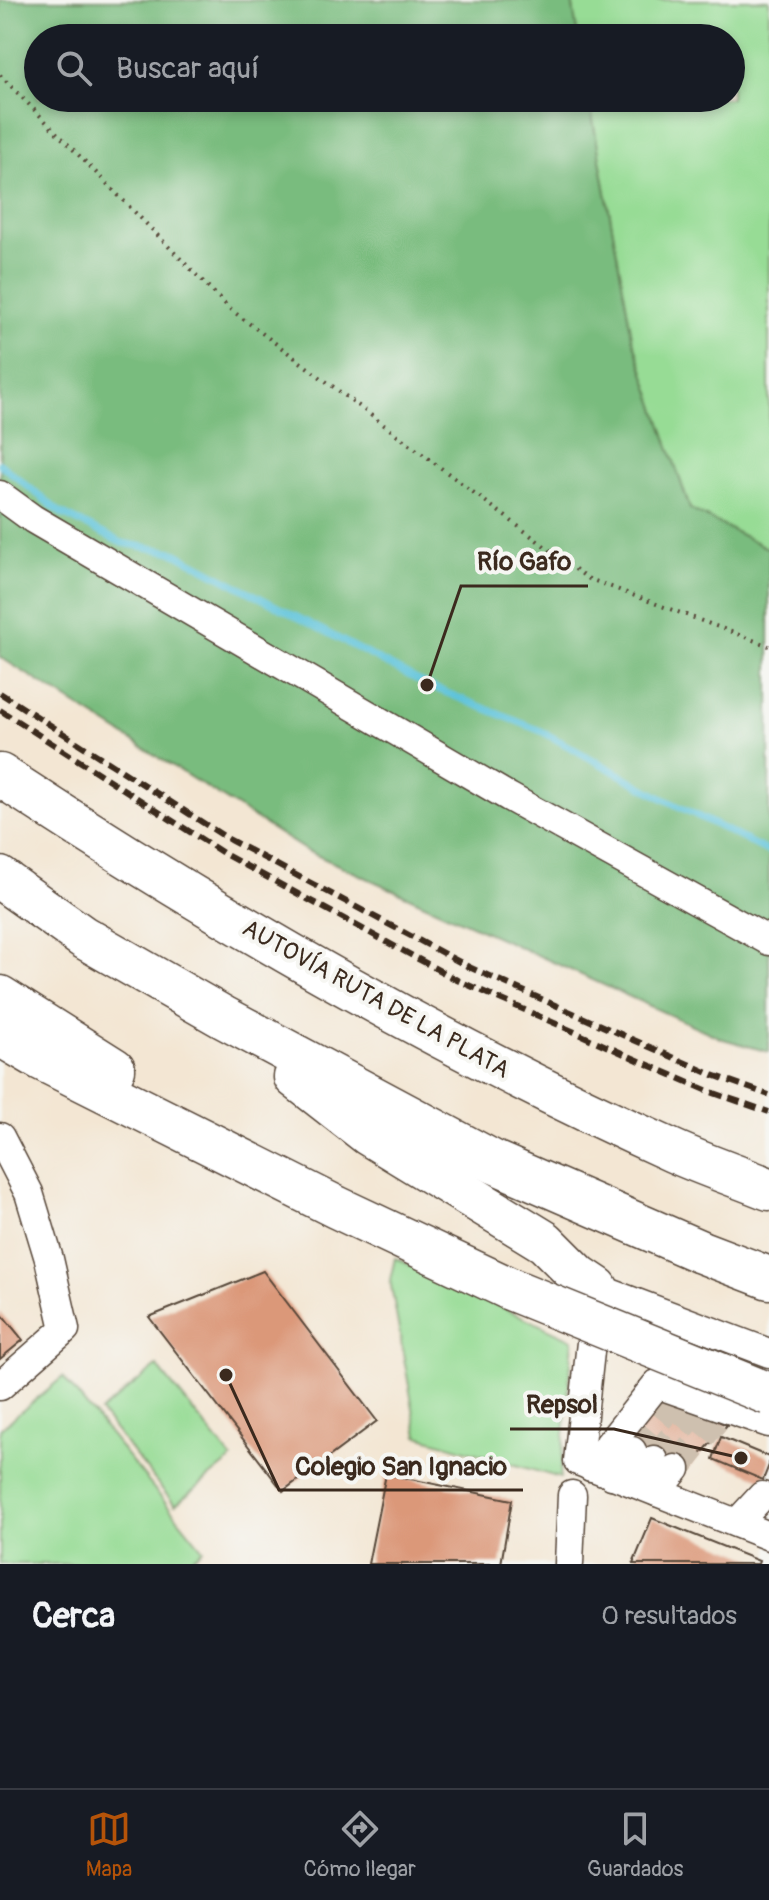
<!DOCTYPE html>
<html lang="es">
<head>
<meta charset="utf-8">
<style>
	body { margin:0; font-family:Pangolin,sans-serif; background:#242831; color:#f1f3f6 }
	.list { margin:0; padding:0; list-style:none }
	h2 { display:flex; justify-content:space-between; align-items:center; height:104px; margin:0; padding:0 32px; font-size:34px }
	h2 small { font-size:26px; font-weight:400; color:#9ea1a6 }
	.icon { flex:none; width:44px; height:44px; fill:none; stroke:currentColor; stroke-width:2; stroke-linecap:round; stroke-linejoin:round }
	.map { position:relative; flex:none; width:769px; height:1564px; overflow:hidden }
	.search { position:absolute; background:#171b24; box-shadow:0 4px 12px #0003; left:24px; right:24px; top:24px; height:88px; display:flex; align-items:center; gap:20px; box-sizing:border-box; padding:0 28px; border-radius:44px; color:#9ea1a6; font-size:30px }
	.sheet { height:224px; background:#171b24 }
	nav { display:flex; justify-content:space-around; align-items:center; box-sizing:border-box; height:112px; border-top:2px solid #363941; background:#171b24; font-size:22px; color:#9ea1a6 }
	nav a { display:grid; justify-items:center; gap:4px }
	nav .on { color:#b45309 }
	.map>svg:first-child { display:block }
</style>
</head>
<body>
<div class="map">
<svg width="769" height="1564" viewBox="0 0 769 1564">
	<rect width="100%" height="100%" fill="#f6f6f2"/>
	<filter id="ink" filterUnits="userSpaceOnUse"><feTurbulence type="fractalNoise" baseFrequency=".0125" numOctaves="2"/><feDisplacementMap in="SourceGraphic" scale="16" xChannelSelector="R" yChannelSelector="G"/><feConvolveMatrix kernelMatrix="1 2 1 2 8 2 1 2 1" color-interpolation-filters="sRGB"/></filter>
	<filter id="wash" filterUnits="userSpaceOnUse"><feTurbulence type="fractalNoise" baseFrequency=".006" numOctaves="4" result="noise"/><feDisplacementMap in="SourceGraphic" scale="32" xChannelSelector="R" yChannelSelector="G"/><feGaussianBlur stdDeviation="1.8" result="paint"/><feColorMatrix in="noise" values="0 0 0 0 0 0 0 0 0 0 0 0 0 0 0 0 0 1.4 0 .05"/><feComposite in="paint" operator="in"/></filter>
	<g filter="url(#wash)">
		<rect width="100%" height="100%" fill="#f3e6d3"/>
		<!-- green -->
		<g fill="#97dc95" stroke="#69835a" stroke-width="2">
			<path d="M572 0H769V549L690 509 632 337 589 98H731V38H578Z"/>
			<path d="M395 1258 573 1340 560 1478 418 1436 390 1280Z"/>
			<path d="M157 1366 232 1459 175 1505 100 1412Z"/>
			<path d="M63 1377 203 1549 185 1564H0V1429Z"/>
		</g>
		<!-- forest -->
		<path fill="#79bc7e" stroke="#5a734e" stroke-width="2" d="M0 0H572L578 38H38V98H589L632 337 690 509 769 549V1052L723 1039 305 850 0 657Z"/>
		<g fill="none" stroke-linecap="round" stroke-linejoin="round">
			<!-- stream -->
			<path stroke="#5dc3da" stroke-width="7" d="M0 464 61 513 122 543 173 552 427 685 541 731 664 799 769 852"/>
		</g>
		<g id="blocks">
			<!-- building -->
			<g fill="#db9879">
				<path d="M263 1271 377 1421 283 1491 149 1317Z"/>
				<path d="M0 1312 23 1340 0 1359Z"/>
				<path d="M662 1397 727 1425 685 1472 619 1445Z"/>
				<path d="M721 1437 769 1457V1465L763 1480 713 1459Z"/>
				<path d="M386 1474 512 1500 501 1564H368Z"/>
				<path d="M652 1518 759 1561 758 1564H633Z"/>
			</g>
		</g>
	</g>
	<g filter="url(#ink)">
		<use href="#blocks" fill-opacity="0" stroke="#574639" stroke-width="2"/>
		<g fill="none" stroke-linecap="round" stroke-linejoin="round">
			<!-- minor-tunnel -->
			<g stroke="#cec0af" stroke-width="28" stroke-dasharray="28 14" stroke-linecap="butt">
				<path d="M632 1451 673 1402"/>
				<path d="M654 1460 695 1411"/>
				<path d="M676 1469 715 1420"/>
			</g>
			<defs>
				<g id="minor">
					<path d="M0 495 33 519 509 797 769 941"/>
					<path d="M0 1137 29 1193 49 1259 65 1329 0 1386"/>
					<path d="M769 1353 597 1288 578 1461 769 1536"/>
					<path d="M591 1467 657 1384 769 1423"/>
					<path d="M612 1475 632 1451"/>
					<path d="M635 1483 654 1460"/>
					<path d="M657 1492 676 1469"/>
					<path d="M737 1523 762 1496"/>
					<path d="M569 1564 572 1495"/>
				</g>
				<g id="highway">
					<path d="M0 775C215 916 438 1045 673 1151 704 1165 737 1176 769 1189"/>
					<path d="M0 878 83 937 223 1017 494 1162 701 1252 769 1278"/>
					<path d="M0 997 114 1069"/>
					<path d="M0 1035 41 1059 336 1207 510 1289"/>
					<path d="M295 1077 368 1134 545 1242 579 1276 597 1288"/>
				</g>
			</defs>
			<!-- minor casing -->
			<use href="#minor" stroke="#574639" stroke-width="31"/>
			<!-- highway casing -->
			<use href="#highway" stroke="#574639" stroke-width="45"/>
			<!-- path -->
			<path stroke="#574639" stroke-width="4" stroke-dasharray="2 6" stroke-linecap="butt" d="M0 75 230 309 587 578 769 646"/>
			<!-- minor -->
			<use href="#minor" stroke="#fff" stroke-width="28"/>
			<!-- highway -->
			<use href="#highway" stroke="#fff" stroke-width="42"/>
			<!-- rail -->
			<g stroke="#3b2a1e" stroke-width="6" stroke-dasharray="12 6" stroke-linecap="butt">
				<path d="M0 693 230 840 469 967 713 1075 769 1095"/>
				<path d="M0 710 226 855 457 980 708 1091 769 1112"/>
			</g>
			<defs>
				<path id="highway-bridge" d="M510 1289 769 1394"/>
			</defs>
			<!-- highway-bridge casing -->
			<use href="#highway-bridge" stroke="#574639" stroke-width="45" stroke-linecap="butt"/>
			<!-- highway-bridge -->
			<use href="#highway-bridge" stroke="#fff" stroke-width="42"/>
		</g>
	</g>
	<g text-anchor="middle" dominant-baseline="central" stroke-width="8" stroke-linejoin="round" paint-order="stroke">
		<!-- street labels -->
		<g font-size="24" fill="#3b2a1e" stroke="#f6f6f2">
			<text transform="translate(376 999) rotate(29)">AUTOVÍA RUTA DE LA PLATA</text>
		</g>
	</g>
	<!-- callouts -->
	<path fill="none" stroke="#3b2a1e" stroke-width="3" d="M427 685L461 586H588M741 1458L614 1429H510M226 1375L279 1490H523"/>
	<g fill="#3b2a1e" stroke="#f6f6f2" stroke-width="3">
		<circle cx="427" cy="685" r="8"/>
		<circle cx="741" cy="1458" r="8"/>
		<circle cx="226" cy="1375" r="8"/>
	</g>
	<g font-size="26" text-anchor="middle" font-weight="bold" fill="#3b2a1e" stroke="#f6f6f2" stroke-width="8" stroke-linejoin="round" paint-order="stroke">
		<text x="524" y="570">Río Gafo</text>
		<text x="562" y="1413">Repsol</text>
		<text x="401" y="1475">Colegio San Ignacio</text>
	</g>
</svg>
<div class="search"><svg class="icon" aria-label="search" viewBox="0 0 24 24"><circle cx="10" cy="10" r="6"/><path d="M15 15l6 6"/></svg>Buscar aquí</div>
</div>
<section class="sheet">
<h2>Cerca<small>0 resultados</small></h2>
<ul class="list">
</ul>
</section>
<nav>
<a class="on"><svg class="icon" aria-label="map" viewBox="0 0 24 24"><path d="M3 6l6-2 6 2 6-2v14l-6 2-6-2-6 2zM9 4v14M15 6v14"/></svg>Mapa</a>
<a><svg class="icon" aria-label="directions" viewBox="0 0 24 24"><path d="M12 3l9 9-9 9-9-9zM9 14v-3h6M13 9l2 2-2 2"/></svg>Cómo llegar</a>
<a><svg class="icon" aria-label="saved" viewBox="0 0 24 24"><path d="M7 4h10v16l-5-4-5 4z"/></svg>Guardados</a>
</nav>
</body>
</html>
